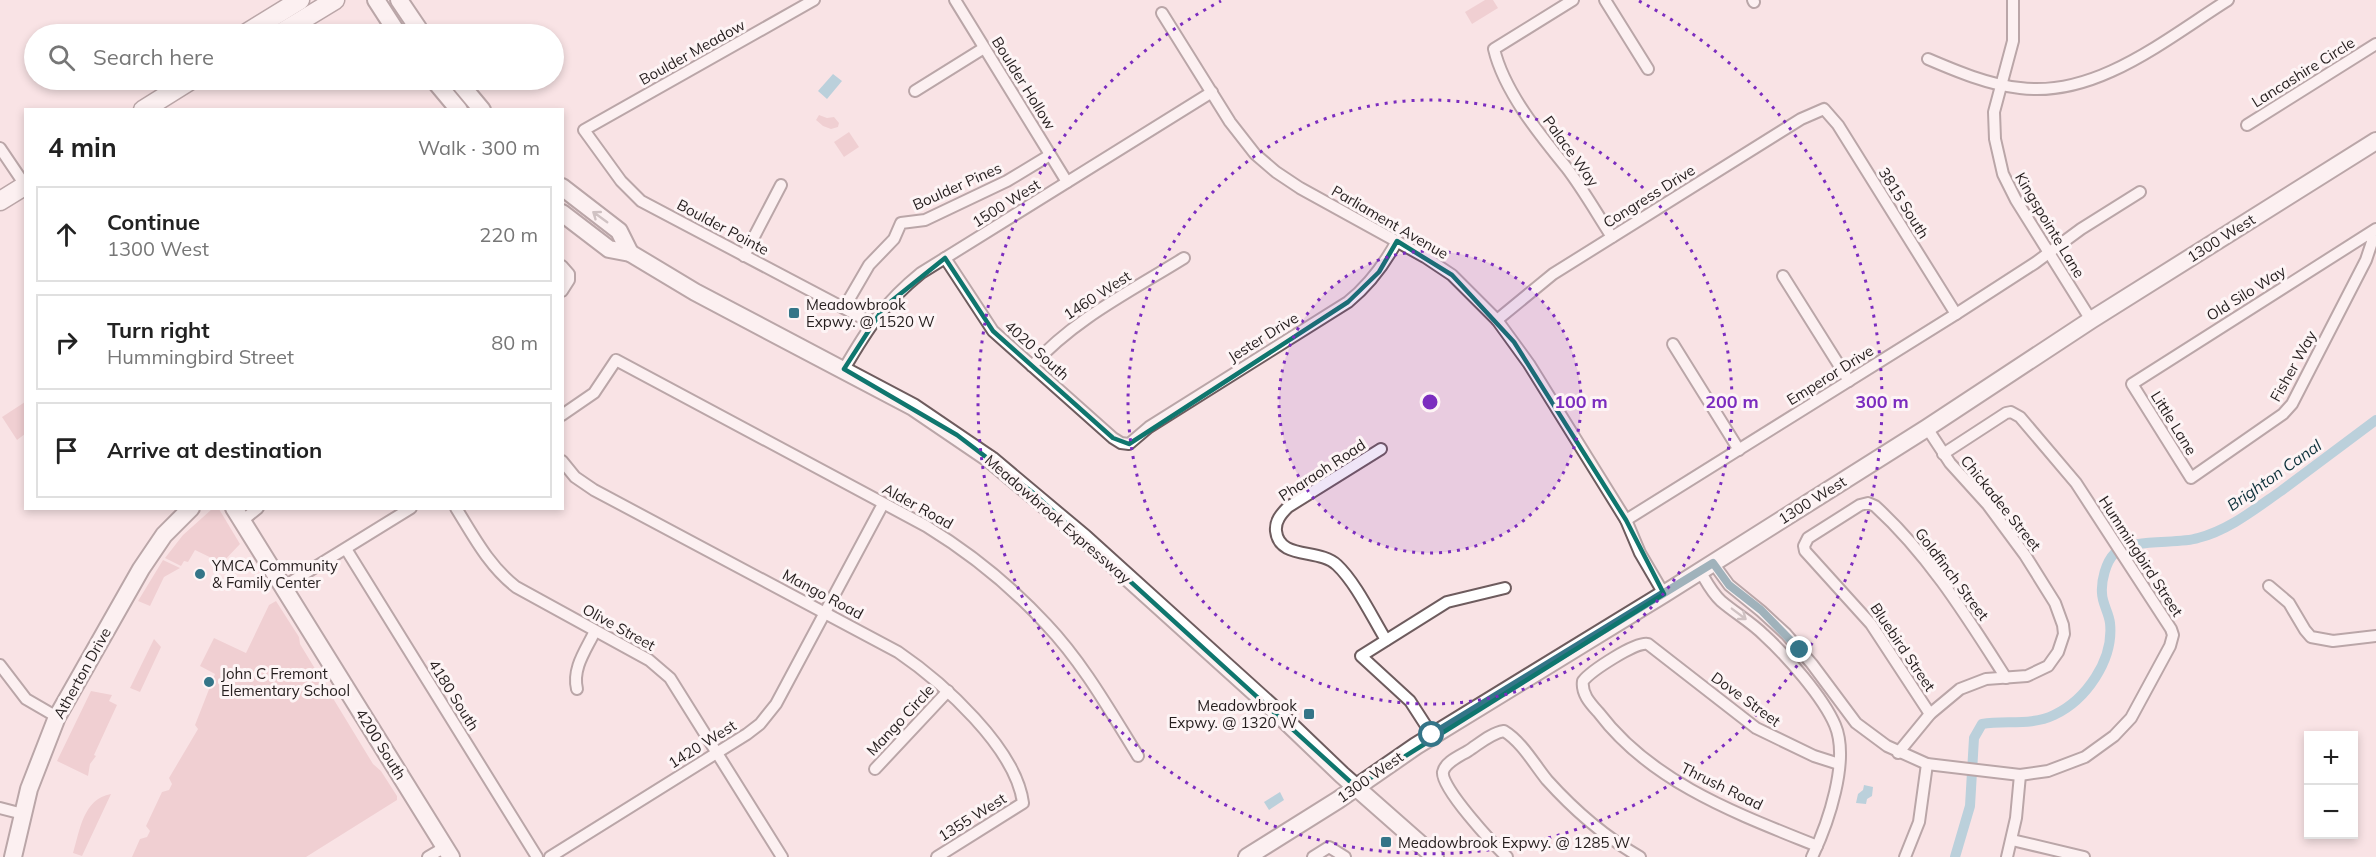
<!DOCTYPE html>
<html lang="en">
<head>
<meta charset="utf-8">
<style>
	body { margin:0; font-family:Mulish,sans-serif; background:#f6f6f6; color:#222 }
	.controls { position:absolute; right:18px; bottom:18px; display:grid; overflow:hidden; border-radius:0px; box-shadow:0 3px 9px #0003 }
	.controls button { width:54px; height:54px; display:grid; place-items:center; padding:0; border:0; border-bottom:2px solid #e0e0e0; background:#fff; color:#222; font:30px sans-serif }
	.stop { position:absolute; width:18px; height:18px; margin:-14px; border:4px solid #347588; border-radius:50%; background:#fff }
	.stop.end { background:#347588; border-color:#fff; box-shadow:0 2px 6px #0008 }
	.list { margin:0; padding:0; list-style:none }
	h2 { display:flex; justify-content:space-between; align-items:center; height:78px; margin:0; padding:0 24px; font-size:26px }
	h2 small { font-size:20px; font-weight:400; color:#767676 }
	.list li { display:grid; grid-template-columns:39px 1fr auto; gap:18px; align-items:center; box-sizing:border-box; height:96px; margin:0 12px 12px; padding:0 12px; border:2px solid #e0e0e0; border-radius:0px }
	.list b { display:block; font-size:22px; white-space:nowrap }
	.list p { margin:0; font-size:20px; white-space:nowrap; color:#767676 }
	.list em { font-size:20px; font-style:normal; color:#767676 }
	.icon { flex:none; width:33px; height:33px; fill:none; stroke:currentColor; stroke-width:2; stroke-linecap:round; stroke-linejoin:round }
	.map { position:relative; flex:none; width:2376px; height:857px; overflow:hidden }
	.search { position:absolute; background:#fff; box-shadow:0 3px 9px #0003; left:24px; top:24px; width:540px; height:66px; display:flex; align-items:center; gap:15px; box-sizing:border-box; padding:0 21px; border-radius:33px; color:#767676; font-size:22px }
	.panel { position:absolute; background:#fff; box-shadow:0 3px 9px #0003; left:24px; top:108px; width:540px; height:402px; border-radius:0px }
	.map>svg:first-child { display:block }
</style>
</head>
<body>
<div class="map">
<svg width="2376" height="857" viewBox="0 0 2376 857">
	<rect width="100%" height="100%" fill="#f9e3e5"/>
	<!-- green -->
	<g fill="#e4b7bb">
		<path d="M1485 0H1493L1498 8 1472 24 1465 12Z"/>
		<path d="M819 115 827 118 834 117 839 123 838 127 831 129 823 126 816 120Z"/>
		<path d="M849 132 859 147 844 157 834 142Z"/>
		<path d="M25 402V434L17 440 2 417Z"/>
		<path d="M212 509H219L240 544 222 563 195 550 188 562 184 561 181 566 165 558 183 535Z"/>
		<path d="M163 560 180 568 164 577 150 606 138 601Z"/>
		<path d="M276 601 299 637 300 644 373 764 381 771 397 796V800L306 857H132L140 839 147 837 150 831 146 826 162 792 169 790 172 784 169 778 198 729 195 725 215 674 200 666 214 638 246 653 269 605Z"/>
		<path d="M154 639 161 647 140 692 130 688Z"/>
		<path d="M91 691 112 695 109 701 117 705 94 755 96 756 90 764 88 776 57 761Z"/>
		<path d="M111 794 82 856 73 853C80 830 83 799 111 794Z"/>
	</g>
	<!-- water -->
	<g fill="#6fb8cf">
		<path d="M833 74 842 81 827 99 818 91Z"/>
		<path d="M1864 785 1873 787 1872 796 1867 799 1866 804 1856 803 1858 794 1863 790Z"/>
		<path d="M1280 792 1284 800 1269 810 1264 802Z"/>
	</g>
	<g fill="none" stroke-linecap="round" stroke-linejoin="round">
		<!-- canal -->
		<path stroke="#6fb8cf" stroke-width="10" d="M1955 857 1970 806 1974 738 1982 724C2006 720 2031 726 2054 715 2086 700 2114 660 2110 623 2109 613 2102 603 2102 593 2101 581 2106 562 2114 554 2132 537 2176 545 2198 538 2229 530 2255 509 2281 491 2313 467 2344 444 2376 420"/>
		<defs>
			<g id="street">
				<path d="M814 0 584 130 621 181 641 201 872 323"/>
				<path d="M955 0 1067 182"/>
				<path d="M1573 0 1494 49C1504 91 1539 134 1566 167 1583 189 1597 214 1612 237"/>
				<path d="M1605 0 1648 69"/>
				<path d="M1753 0 1754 2"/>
				<path d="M2013 0V41L1994 112 1995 139 2003 174 2016 200 2091 320"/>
				<path d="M1162 13 1230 122 1255 154 1276 172 1300 188 1425 257 1452 275 1497 320 1529 364 1626 520 1640 553 1664 594"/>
				<path d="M1928 59C1956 71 1989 85 2020 88 2096 98 2166 39 2228 0"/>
				<path d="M915 91 984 48"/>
				<path d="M2247 125 2376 44"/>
				<path d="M0 148 25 185"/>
				<path d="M2376 229 2132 384 2191 478 2283 414 2292 404 2366 260 2376 230"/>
				<path d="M744 256 781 185"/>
				<path d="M945 258 993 331 1113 438 1121 443 1129 444 1149 427 1348 302C1369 285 1384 265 1397 241"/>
				<path d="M562 266 569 274V280L562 291"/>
				<path d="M1783 276 1849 381"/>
				<path d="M844 308 869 265 894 239 901 223 925 220 1007 181 1050 155"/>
				<path d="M1497 320 1553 274 1801 119 1824 109 1838 125 1956 314"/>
				<path d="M1673 344 1739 450"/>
				<path d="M1032 366C1074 319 1131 291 1184 258"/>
				<path d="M844 369C868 328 884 303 921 273L1212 92"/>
				<path d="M562 415 594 393 616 360 926 526C970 553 1011 586 1046 624 1083 663 1110 711 1138 756"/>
				<path d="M1381 449 1288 507C1281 514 1275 521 1276 531 1279 560 1319 548 1337 565 1356 583 1372 617 1386 640"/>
				<path d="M562 461 575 477 594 490 898 652C942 682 1016 748 1023 803L937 857"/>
				<path d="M456 508C474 537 489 566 516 587L649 660 670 678 782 857"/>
				<path d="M1626 520 1956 314 2035 263 2081 229 2140 192"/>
				<path d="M242 521 258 508"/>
				<path d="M346 549 537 857"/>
				<path d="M1713 563 1729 585 1761 611 1786 634 1812 664 1856 723 1887 746 1927 764 2020 775 2048 771 2085 757 2114 736 2131 718 2170 646 2173 635 2171 629 2076 483 2020 417 2011 412 2006 413 1943 454"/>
				<path d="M1700 571C1706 581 1712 593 1721 601 1735 613 1751 622 1764 635 1787 656 1823 697 1835 725 1850 760 1828 824 1812 857"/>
				<path d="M2269 586 2289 603 2305 630 2311 637 2333 641 2376 636"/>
				<path d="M283 587 411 508"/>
				<path d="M0 665 26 699 57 717"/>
				<path d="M577 689C572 668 586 650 595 631"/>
				<path d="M1930 714 1871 624 1805 551 1804 546 1808 538 1860 505 1868 503 1875 506C1929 555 1967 617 2006 678"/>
				<path d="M1432 735 1410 701 1361 656 1447 602 1505 588"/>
				<path d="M1898 753 1930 714 1960 689 1986 679 2027 676 2048 666 2058 652 2064 634 2063 625 2055 603 2025 555 1988 505 1950 463 1927 428"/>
				<path d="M875 769 948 691"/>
				<path d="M0 808 23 814"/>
				<path d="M2012 840 2084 857"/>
				<path d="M1817 846C1738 814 1652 783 1599 713 1591 704 1581 694 1583 681 1591 671 1636 641 1648 644L1756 728 1814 756 1839 764"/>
				<path d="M428 857 445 847"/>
				<path d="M550 857 747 734 760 724 776 704 883 504"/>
				<path d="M1313 857 1329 847 1345 857"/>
				<path d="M1507 857C1494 845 1440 787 1443 772 1445 762 1460 756 1468 751 1479 744 1491 733 1504 731 1522 742 1534 764 1547 780 1574 810 1605 837 1640 857"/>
				<path d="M1905 857 1919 822 1927 764"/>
				<path d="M2007 857 2016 818 2020 775"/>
			</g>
			<g id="secondary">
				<path d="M376 0 398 34"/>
				<path d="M399 0 422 34"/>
				<path d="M434 80 459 110"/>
				<path d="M457 80 482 110"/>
				<path d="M562 187 619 231 630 253"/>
				<path d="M562 213 609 249 630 253 695 292 913 407 991 460 1084 538 1271 707 1342 775 1435 857"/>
				<path d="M234 508 451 857"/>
				<path d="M13 857 29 789 57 717 141 569 164 535 191 508"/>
				<path d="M1247 857 1338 800 1416 746 1664 594 1927 428 2091 320 2376 141"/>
			</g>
			<g id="primary">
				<path d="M245 34 300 0"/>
				<path d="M279 34 335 0"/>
				<path d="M143 110 191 80"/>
				<path d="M0 201 26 185"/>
			</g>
		</defs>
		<!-- street casing -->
		<use href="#street" stroke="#6e5c5e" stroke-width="14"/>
		<!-- secondary casing -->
		<use href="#secondary" stroke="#6e5c5e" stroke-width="20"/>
		<!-- primary casing -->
		<use href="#primary" stroke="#6e5c5e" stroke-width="21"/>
		<!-- street -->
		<use href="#street" stroke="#fff" stroke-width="10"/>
		<!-- secondary -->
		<use href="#secondary" stroke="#fff" stroke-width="16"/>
		<!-- primary -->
		<use href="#primary" stroke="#fff" stroke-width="18"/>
	</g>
	<!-- one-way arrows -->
	<defs><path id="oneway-shaft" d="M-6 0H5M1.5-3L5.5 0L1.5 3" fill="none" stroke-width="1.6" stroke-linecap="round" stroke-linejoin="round" transform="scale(1.5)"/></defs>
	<g stroke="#9d9a9a">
		<use href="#oneway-shaft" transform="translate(600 217) rotate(-144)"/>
		<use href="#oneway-shaft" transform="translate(1739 614) rotate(37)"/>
	</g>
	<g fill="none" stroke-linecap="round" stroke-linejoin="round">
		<!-- route -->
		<path stroke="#347588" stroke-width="8" d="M1432 735 1713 563 1729 585 1761 610 1800 650"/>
	</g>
	<!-- marked area -->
	<path d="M0 0H2376V857H0ZM1397 241 1452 275 1514 342 1626 520 1664 594 1356 787 1032 492 957 435 844 369 884 307 945 258 993 331 1113 438 1129 444 1348 302 1379 272Z" fill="#f9e3e5" fill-opacity=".55" fill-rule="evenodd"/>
	<path fill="none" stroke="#0f766e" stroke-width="4.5" stroke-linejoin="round" d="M1397 241 1452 275 1514 342 1626 520 1664 594 1356 787 1032 492 957 435 844 369 884 307 945 258 993 331 1113 438 1129 444 1348 302 1379 272Z"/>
	<!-- distance rings -->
	<circle cx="1430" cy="402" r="151" fill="#7b2cbf" fill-opacity=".12"/>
	<g fill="none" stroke="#7b2cbf" stroke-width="3" stroke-dasharray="3 6">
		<circle cx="1430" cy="402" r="151"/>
		<circle cx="1430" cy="402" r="302"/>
		<path d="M1639 1A452 452 0 1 1 1221 1"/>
	</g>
	<!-- markers -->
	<g fill="#347588" stroke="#fdf4f5" stroke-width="2">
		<rect x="788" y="307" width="12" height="12" rx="3"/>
		<circle cx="200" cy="574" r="6"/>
		<circle cx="209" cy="682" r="6"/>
		<rect x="1303" y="708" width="12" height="12" rx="3"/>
		<rect x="1380" y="836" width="12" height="12" rx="3"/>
	</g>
	<g text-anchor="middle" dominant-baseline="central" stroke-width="6" stroke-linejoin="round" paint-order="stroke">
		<!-- street labels -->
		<g font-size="15" fill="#251e1e" stroke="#fdf4f5">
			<text transform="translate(692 52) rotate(-29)">Boulder Meadow</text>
			<text transform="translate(2303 72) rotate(-32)">Lancashire Circle</text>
			<text transform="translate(1024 83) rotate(58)">Boulder Hollow</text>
			<text transform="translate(1571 151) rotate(54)">Palace Way</text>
			<text transform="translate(957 186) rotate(-24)">Boulder Pines</text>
			<text transform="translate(1649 196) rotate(-32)">Congress Drive</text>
			<text transform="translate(1006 203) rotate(-32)">1500 West</text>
			<text transform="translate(1904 203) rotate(58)">3815 South</text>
			<text transform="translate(1390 222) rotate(30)">Parliament Avenue</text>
			<text transform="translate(2050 225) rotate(59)">Kingspointe Lane</text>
			<text transform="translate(723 227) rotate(28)">Boulder Pointe</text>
			<text transform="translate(2221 238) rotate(-32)">1300 West</text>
			<text transform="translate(2246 293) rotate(-32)">Old Silo Way</text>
			<text transform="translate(1097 295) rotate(-33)">1460 West</text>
			<text transform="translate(1263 337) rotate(-32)">Jester Drive</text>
			<text transform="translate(1037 350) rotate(42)">4020 South</text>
			<text transform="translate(2293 366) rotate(-61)">Fisher Way</text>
			<text transform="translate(1830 375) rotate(-32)">Emperor Drive</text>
			<text transform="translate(2174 423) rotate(58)">Little Lane</text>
			<text transform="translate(1322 470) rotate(-33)">Pharaoh Road</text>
			<text transform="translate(1812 500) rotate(-32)">1300 West</text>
			<text transform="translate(2001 503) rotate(51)">Chickadee Street</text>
			<text transform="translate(918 506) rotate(29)">Alder Road</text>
			<text transform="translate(1058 519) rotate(41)">Meadowbrook Expressway</text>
			<text transform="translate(2141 556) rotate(57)">Hummingbird Street</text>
			<text transform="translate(1952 574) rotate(53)">Goldfinch Street</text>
			<text transform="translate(823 594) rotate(28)">Mango Road</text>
			<text transform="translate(619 627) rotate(29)">Olive Street</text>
			<text transform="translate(1903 647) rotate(56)">Bluebird Street</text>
			<text transform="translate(82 673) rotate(-61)">Atherton Drive</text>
			<text transform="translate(454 695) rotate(58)">4180 South</text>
			<text transform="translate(1746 699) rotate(36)">Dove Street</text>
			<text transform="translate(900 720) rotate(-47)">Mango Circle</text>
			<text transform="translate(381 744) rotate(58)">4200 South</text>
			<text transform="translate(702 744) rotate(-32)">1420 West</text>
			<text transform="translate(1370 777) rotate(-35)">1300 West</text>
			<text transform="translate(1722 786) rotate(26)">Thrush Road</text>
			<text transform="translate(972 817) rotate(-32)">1355 West</text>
		</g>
		<!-- poi labels -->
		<g font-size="15" fill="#251e1e" stroke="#fdf4f5" text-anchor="start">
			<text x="806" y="304">Meadowbrook<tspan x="806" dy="17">Expwy. @ 1520 W</tspan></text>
			<text x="212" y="565">YMCA Community<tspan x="212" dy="17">&amp; Family Center</tspan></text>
			<text x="221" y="673">John C Fremont<tspan x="221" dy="17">Elementary School</tspan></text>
			<text x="1297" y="705" text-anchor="end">Meadowbrook<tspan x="1297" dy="17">Expwy. @ 1320 W</tspan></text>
			<text x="1398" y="842">Meadowbrook Expwy. @ 1285 W</text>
		</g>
		<!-- water labels -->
		<g font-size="16" font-style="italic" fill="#0d313b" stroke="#fdf4f5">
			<text transform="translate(2274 475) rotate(-35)">Brighton Canal</text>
		</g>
	</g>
	<circle cx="1430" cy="402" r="9" fill="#7b2cbf" stroke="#fdf4f5" stroke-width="3"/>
	<g font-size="18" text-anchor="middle" font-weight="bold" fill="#7b2cbf" stroke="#fdf4f5" stroke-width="6" stroke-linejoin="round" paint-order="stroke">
		<text x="1581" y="408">100 m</text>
		<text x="1732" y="408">200 m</text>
		<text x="1882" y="408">300 m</text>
	</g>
</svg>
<div class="controls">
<button>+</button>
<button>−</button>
</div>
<div class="stop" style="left:1432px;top:735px"></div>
<div class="stop end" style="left:1800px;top:650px"></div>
<div class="search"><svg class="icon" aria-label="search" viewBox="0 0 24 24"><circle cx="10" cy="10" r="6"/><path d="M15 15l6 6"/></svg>Search here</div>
<section class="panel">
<h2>4 min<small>Walk · 300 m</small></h2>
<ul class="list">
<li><svg class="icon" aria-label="ahead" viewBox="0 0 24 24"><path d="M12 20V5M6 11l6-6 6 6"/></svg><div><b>Continue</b><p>1300 West</p></div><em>220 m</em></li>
<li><svg class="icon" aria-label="right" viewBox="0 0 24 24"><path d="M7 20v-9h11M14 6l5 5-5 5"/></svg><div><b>Turn right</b><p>Hummingbird Street</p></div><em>80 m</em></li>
<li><svg class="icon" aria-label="arrive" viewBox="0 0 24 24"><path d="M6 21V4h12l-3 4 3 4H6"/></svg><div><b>Arrive at destination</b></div></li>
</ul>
</section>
</div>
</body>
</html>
